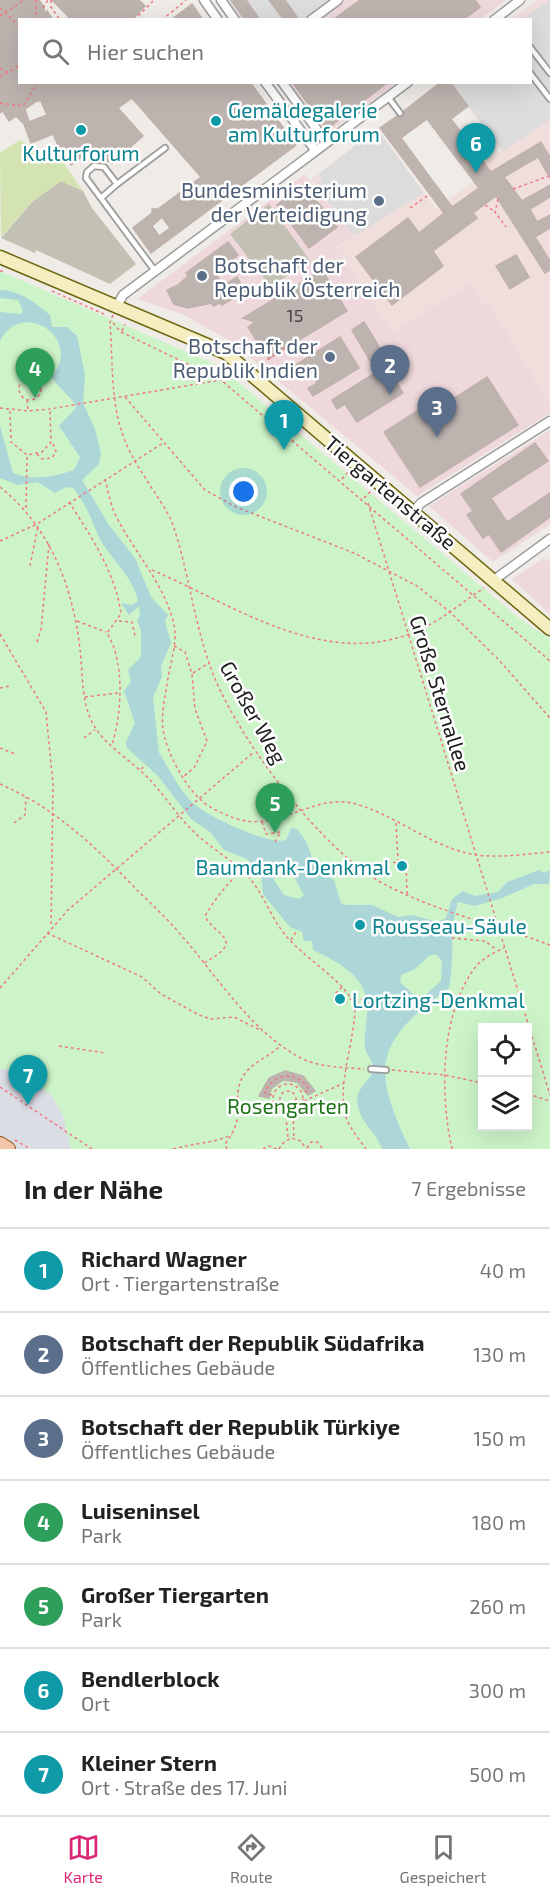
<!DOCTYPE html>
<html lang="de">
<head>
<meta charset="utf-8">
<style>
	body { margin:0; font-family:"Exo 2",sans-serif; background:#f2f2f2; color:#222 }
	.controls { position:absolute; right:18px; bottom:18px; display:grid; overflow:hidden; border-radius:0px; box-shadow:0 6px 24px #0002 }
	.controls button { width:54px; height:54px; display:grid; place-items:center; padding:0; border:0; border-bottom:2px solid #e0e0e0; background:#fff; color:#222; font:30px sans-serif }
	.you { position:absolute; left:244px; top:492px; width:21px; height:21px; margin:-15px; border:4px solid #fff; border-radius:50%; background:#1a73e8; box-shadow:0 0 0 9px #1a73e833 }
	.badge { display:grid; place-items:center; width:39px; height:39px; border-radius:50%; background:#db2777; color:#fff; font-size:20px; font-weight:700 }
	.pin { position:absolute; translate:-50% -50px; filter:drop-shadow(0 2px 3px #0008) }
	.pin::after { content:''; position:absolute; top:32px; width:21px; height:18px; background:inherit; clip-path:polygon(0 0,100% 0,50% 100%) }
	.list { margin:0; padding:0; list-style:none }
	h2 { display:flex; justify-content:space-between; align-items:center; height:78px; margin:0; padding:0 24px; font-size:26px }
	h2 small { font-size:20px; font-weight:400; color:#767676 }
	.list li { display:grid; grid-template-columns:39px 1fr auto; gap:18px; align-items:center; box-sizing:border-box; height:84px; padding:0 24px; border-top:2px solid #e0e0e0 }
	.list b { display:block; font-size:22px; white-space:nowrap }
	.list p { margin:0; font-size:20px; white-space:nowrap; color:#767676 }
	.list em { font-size:20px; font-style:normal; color:#767676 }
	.icon { flex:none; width:33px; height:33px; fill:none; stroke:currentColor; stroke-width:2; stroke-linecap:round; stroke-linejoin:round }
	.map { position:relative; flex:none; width:550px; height:1149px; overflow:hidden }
	.search { position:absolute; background:#fff; box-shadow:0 6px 24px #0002; left:18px; right:18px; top:18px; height:66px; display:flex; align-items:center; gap:15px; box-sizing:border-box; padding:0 21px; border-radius:0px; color:#767676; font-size:22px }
	.sheet { height:666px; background:#fff }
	nav { display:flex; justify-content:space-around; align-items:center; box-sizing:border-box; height:84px; border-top:2px solid #e0e0e0; background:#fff; font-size:16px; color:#767676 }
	nav a { display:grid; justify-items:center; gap:3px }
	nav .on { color:#db2777 }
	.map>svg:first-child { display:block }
</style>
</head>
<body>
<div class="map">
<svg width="550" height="1149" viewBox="0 0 550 1149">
	<rect width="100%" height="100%" fill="#efebe7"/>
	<!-- residential -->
	<path fill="#dedddd" d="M225 0H330L303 20 239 19Z"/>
	<!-- commercial -->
	<g fill="#eed8db">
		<path d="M346 0H506L480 19 319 20Z"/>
		<path d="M290 83H396L327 134Z"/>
		<path d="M305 174 354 236 335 248 393 332 469 284 480 301 489 304 550 405V413L417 496 229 340 182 314 137 299Z"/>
		<path d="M550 430V524L493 562 429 506Z"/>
		<path d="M544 558 545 561 550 558V614L512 579Z"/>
	</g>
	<!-- military -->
	<path fill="#f0dedc" d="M537 0H550V405L489 304 480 301 469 284 393 333 335 249 354 236 311 179 377 129 436 209 489 170 485 163 501 151 450 83 530 82V20L511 19Z"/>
	<!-- construction -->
	<g fill="#c3c1b3">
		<path d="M61 181 83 191 92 208 136 264 110 284 36 250 35 253 1 238 33 201Z"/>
		<path d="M269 204 311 262 270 286 230 234Z"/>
	</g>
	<!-- grass -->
	<path fill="#d3e4b2" d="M20 140 62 161 83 191 61 181 33 201 1 237 0 153Z"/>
	<!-- park -->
	<path fill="#cdf4c9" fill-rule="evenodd" d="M0 271 219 366 520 619 550 639V1149H39L0 1124ZM482 1028H528V1126H482Z"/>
	<!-- parking -->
	<g fill="#dcdcdc">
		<path d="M550 0V119L503 151 451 83 530 82V20L522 19Z"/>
		<path d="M377 129 424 193 354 236 315 185 323 179 319 174Z"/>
	</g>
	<!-- plaza -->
	<path fill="#dbdde5" d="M0 1068 21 1073 51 1095 63 1115 71 1149H0Z"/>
	<!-- water -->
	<path fill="#acd6d8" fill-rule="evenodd" d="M0 290C19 290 36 303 50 315L52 327H67L77 336 85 375 83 403 95 429 101 453 99 464 82 480 109 525 135 558 151 597 168 615 165 621 171 643 161 666 162 677 153 697 159 753C169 768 179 790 193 803 206 816 270 846 286 840L291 828 297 829 306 841 316 868 334 880 341 903 346 905H372L398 917 413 915 437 922 446 918 452 899 463 891 475 896 498 892 507 882 539 870 544 873 550 870 549 884H534L502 898 475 906 458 902C449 930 455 959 449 988 374 1042 371 1068 410 1149H382C377 1133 361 1123 358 1106 354 1086 371 1083 373 1069 374 1060 366 1056 365 1048 363 1032 370 1013 366 997 361 973 334 960 313 950L312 941H304L302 932 290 927 263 894 261 872 247 859 224 850 210 832 191 819 158 776 127 748 126 742 135 723 124 691 131 681 128 670 141 657V631L137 620 140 616 139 606 129 615 121 603 132 605 138 601C132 573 108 558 97 533 90 516 85 502 73 488L66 487 55 493 37 482 17 485 0 478V426L13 473C33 481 53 477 74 470L80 457 59 426 76 408 74 402 51 378C85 339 22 297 0 341V312L21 314 23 310 18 300 0 298ZM279 866 292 873 304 895 299 899 284 895 274 880 273 872ZM430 955H437L442 962 441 981 424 996 416 997 400 982 401 975 415 969Z"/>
	<!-- building -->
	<g fill="#bdb4b0" stroke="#c0b1ab" stroke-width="1.5" fill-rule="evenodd">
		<path d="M0 0H39L44 7V14L47 11 53 20H20V82H250L296 145 151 253 133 228 152 213V209H158L201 177 132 98 118 108 143 136 112 163 111 161 103 162 92 149 71 165 59 148 53 134 31 143 24 124 16 116 9 121 3 111 0 113ZM37 101H41L47 115 29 122 25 109ZM162 217 170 228 159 236 152 226Z"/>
		<path d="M52 0H139L145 6 132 20H67L69 17Z"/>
		<path d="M231 0H246L260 20H245Z"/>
		<path d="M269 0H285L297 17 284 20Z"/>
		<path d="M360 0H475L480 7 463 20H333Z"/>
		<path d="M192 4 203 20H171Z"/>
		<path d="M292 82H388L327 129Z"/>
		<path d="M441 82H450L468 106 451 119 491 172 541 142 545 149 550 157V178L538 157 504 177 522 201 550 185V197L530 209 537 222 550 215V228L535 237 550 261V270L545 273 496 196 473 213 477 218 433 251 443 266 392 305 356 257 408 218 419 233 444 213 380 128 397 116 402 117 404 111ZM427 119 479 188 452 207 401 138Z"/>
		<path d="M304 184 337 227 309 248 277 205Z"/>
		<path d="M228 242 238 255 216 274 223 286 237 277 245 291 222 305 220 303 213 306 212 303 188 308 174 304 167 290 178 285 188 276 186 273Z"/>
		<path d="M516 255 529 277 510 289 496 266Z"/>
		<path d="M322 270 347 311 268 359 271 346 263 351 248 327 255 322 243 318Z"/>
		<path d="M364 322 383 353 370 361 352 330Z"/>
		<path d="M340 337 359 368 313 396 308 388 316 384V374L307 373 302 379 294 366Z"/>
		<path d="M386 366 403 393 357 422 345 404 337 409 332 400Z"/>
		<path d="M487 377 518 425 420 487 384 432 425 406 430 414Z"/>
		<path d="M535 443 548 461 491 498 507 522 550 493V517L501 552 489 534 483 538 467 515 473 511 461 494Z"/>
		<path d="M285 1071 303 1076 315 1091 308 1095 297 1082 283 1080 271 1089 269 1098 259 1096 269 1078Z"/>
	</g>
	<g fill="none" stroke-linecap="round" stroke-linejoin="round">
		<defs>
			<g id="lane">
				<path d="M530 47 550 73"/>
				<path d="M530 73 550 99"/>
				<path d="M388 97 400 113"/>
				<path d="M117 184 165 148"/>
				<path d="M101 198 117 184 104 167 94 166 87 172 86 178 155 271"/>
				<path d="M371 1069 386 1070"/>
			</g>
			<g id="street">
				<path d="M204 0 218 20"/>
				<path d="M221 0 235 20"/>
				<path d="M311 20 338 0"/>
				<path d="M494 20 520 0"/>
				<path d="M265 82 315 150"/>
				<path d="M282 82 326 142"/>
				<path d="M117 306 123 295 408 82"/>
				<path d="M414 511 421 503 550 421"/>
				<path d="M494 580 550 539"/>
			</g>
			<path id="secondary" d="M0 257 226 353 550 629"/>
			<path id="primary" d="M0 1144 8 1149"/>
		</defs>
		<!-- lane casing -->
		<use href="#lane" stroke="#9d9d9d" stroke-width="8"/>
		<!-- street casing -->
		<use href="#street" stroke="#9d9d9d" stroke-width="11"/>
		<!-- secondary casing -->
		<use href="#secondary" stroke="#6e6810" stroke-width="15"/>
		<!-- primary casing -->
		<use href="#primary" stroke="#8d4e0f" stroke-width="16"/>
		<!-- path -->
		<g stroke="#ec7b83" stroke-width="1.5" stroke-dasharray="3 3" stroke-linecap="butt">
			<path d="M36 0V20"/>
			<path d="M51 0V7L60 20"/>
			<path d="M0 8 20 27"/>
			<path d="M43 8 48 0"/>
			<path d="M0 16 24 0"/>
			<path d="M134 20 154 0"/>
			<path d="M162 20 186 0"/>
			<path d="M0 68 7 72"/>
			<path d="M0 77 20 65"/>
			<path d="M36 82H47"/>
			<path d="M0 103 23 106 37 84"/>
			<path d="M513 189 549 176"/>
			<path d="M498 199 495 212 506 227"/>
			<path d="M485 205 494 211"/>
			<path d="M410 208 430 194"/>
			<path d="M0 271H6"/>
			<path d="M52 291 106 315"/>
			<path d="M113 315 110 322C113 359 110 403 124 438 135 468 158 493 172 522 188 568 193 617 209 663 231 730 321 851 384 884 435 911 496 925 550 945"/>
			<path d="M113 323 121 332 221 380 550 661"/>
			<path d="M122 331 125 324"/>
			<path d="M263 363 285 348"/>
			<circle cx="30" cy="389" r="11"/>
			<path d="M125 397 205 490 236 507 354 553 417 586 450 612 499 660 550 718"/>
			<path d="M27 400 28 410"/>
			<path d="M0 408 28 411 50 409 221 380 230 371"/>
			<path d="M10 411 11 442 27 455 42 452 51 442 50 409"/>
			<path d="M37 454 42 459 52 458 56 451 52 442"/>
			<path d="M105 479C108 490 110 503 115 514 132 549 160 578 172 617 180 640 170 661 167 684 165 697 161 715 163 729 166 751 184 785 201 800 211 809 225 815 237 819 280 832 315 792 356 804 398 816 434 849 477 855 501 858 526 854 550 852"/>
			<path d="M342 479 348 472"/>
			<path d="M0 487C50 527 73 587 80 649 83 674 81 702 93 724 105 746 131 760 148 778 165 795 178 817 195 833 212 849 237 863 251 880 265 897 272 920 287 937 308 961 338 976 355 1004 356 1039 336 1084 346 1117 350 1129 359 1139 366 1149"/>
			<path d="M364 498 371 491"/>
			<path d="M69 502C91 536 116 574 121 614L107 633C125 662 122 713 112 745"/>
			<path d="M368 503 550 1095"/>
			<path d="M26 508 27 456"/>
			<path d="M0 541 37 524 163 443"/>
			<path d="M30 566 38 526"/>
			<path d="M152 570C237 606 332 676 427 626 447 616 465 600 484 588"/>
			<path d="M77 621 106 632"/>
			<path d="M119 621 132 622 135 636"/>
			<path d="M0 634 46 712 53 784 51 926"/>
			<path d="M37 642 41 630 49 544"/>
			<path d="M174 646 185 652 192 674 195 709 207 741 194 768 184 776"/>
			<path d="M193 673 209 663"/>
			<path d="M0 688 10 686"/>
			<path d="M85 697 118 693"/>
			<path d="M84 738 95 730"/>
			<path d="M0 748 15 754"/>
			<path d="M141 769 146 765"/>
			<path d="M0 784C55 808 95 846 136 889 151 904 167 918 181 935 218 977 250 1031 301 1058 320 1068 344 1067 364 1069"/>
			<path d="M262 822 266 834 280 832"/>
			<path d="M14 823 25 815 26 797"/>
			<path d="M396 823 398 861"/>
			<path d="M275 842 280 833"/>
			<path d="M357 864 406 862 407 894"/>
			<path d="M47 933 142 977 161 994 199 1015 211 1019 234 1017 262 1031"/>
			<path d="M452 938 485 941 497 950"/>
			<path d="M291 940 297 930"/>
			<path d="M204 963C248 939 214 936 205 916 217 896 231 878 250 864"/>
			<path d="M342 987 334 995 335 1003 340 1005 351 999"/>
			<path d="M0 988 68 910 254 752"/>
			<path d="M356 1003 366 997"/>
			<path d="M59 1046 106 1053"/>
			<path d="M392 1070 445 1075 482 1083"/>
			<circle cx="288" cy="1099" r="15"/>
			<path d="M0 1087 92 1149"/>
			<circle cx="288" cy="1099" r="8"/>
			<path d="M528 1094 550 1101"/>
			<path d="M272 1095 265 1093C272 1072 299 1070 309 1090L303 1093"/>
			<path d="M304 1101 344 1083"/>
			<path d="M293 1115 294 1138"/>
			<path d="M286 1116 288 1138"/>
			<path d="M15 1140 30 1149"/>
			<path d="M307 1148 311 1142H317L323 1149"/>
			<path d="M173 1149C195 1143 209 1144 232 1135"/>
			<path d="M227 1149 225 1144C247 1116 232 1103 241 1080 249 1063 268 1058 280 1046"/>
			<path d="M263 1149 269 1146 277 1149"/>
			<path d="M279 1149 282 1144 291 1138 301 1141 306 1149"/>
			<path d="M452 1149C440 1095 440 1016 474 969 481 959 493 953 504 948"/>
		</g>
		<!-- lane -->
		<use href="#lane" stroke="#fff" stroke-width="4.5"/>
		<!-- street -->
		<use href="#street" stroke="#fff" stroke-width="8"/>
		<!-- secondary -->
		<use href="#secondary" stroke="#f4eec1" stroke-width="12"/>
		<!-- primary -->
		<use href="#primary" stroke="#f3c6a9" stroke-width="14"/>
	</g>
	<!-- markers -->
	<g fill="#0f9aa8" stroke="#fff" stroke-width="2">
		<circle cx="216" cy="121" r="6"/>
		<circle cx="81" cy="130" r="6"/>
		<circle cx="402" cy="866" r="6"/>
		<circle cx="360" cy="925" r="6"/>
		<circle cx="340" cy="999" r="6"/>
	</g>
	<g fill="#5c6f8a" stroke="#fff" stroke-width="2">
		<circle cx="379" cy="201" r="6"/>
		<circle cx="202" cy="276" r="6"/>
		<circle cx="330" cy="357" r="6"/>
	</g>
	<g text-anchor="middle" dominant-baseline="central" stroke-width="5" stroke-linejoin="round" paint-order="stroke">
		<!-- number labels -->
		<g font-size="18" fill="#474544">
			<text x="295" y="315">15</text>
		</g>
		<!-- culture labels -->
		<g font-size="21" fill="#0d838f" stroke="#fff" text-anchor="start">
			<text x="228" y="109">Gemäldegalerie<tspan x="228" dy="24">am Kulturforum</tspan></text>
			<text x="81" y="152" text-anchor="middle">Kulturforum</text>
			<text x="390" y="866" text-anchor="end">Baumdank-Denkmal</text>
			<text x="372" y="925">Rousseau-Säule</text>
			<text x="352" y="999">Lortzing-Denkmal</text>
		</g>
		<!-- service labels -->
		<g font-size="21" fill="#4e5e75" stroke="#fff" text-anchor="end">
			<text x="367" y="189">Bundesministerium<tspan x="367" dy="24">der Verteidigung</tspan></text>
			<text x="214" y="264" text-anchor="start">Botschaft der<tspan x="214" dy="24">Republik Österreich</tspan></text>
			<text x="318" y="345">Botschaft der<tspan x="318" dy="24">Republik Indien</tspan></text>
		</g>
		<!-- street labels -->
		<g font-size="21" fill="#202020" stroke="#fff">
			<text transform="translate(391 492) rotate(40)">Tiergartenstraße</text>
			<text transform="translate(441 693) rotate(73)">Große Sternallee</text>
			<text transform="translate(254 712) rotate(61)">Großer Weg</text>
		</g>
		<!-- park labels -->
		<g font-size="21" fill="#1f7517" stroke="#fff">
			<text x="288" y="1105">Rosengarten</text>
		</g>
	</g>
</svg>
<div class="controls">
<button><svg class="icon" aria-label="locate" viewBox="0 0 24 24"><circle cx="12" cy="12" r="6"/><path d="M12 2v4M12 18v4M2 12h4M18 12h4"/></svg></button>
<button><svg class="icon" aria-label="layers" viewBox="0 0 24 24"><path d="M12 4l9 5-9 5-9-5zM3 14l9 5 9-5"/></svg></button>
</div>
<div class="you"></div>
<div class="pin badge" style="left:284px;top:450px;background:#0f9aa8">1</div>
<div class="pin badge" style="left:390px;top:395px;background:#5c6f8a">2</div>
<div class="pin badge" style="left:437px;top:437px;background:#5c6f8a">3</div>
<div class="pin badge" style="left:35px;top:398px;background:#2e9e5b">4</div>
<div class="pin badge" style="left:275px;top:833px;background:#2e9e5b">5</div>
<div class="pin badge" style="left:476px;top:173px;background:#0f9aa8">6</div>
<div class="pin badge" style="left:28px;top:1105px;background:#0f9aa8">7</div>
<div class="search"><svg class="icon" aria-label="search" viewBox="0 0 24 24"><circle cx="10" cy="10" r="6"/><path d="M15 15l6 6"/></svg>Hier suchen</div>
</div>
<section class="sheet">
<h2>In der Nähe<small>7 Ergebnisse</small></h2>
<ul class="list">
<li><span class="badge" style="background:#0f9aa8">1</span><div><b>Richard Wagner</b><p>Ort · Tiergartenstraße</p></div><em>40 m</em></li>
<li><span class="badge" style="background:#5c6f8a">2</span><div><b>Botschaft der Republik Südafrika</b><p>Öffentliches Gebäude</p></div><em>130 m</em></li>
<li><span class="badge" style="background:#5c6f8a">3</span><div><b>Botschaft der Republik Türkiye</b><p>Öffentliches Gebäude</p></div><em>150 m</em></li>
<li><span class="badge" style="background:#2e9e5b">4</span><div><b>Luiseninsel</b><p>Park</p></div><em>180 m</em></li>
<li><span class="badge" style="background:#2e9e5b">5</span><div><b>Großer Tiergarten</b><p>Park</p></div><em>260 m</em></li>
<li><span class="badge" style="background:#0f9aa8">6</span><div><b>Bendlerblock</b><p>Ort</p></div><em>300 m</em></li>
<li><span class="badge" style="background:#0f9aa8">7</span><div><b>Kleiner Stern</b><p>Ort · Straße des 17. Juni</p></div><em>500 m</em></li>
</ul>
</section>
<nav>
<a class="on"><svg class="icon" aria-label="map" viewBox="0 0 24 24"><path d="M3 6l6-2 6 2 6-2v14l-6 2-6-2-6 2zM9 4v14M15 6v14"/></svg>Karte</a>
<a><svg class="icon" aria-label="directions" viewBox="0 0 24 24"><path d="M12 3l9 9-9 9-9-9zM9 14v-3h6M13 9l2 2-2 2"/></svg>Route</a>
<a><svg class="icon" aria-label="saved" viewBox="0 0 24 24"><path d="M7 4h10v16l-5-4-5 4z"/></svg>Gespeichert</a>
</nav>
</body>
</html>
